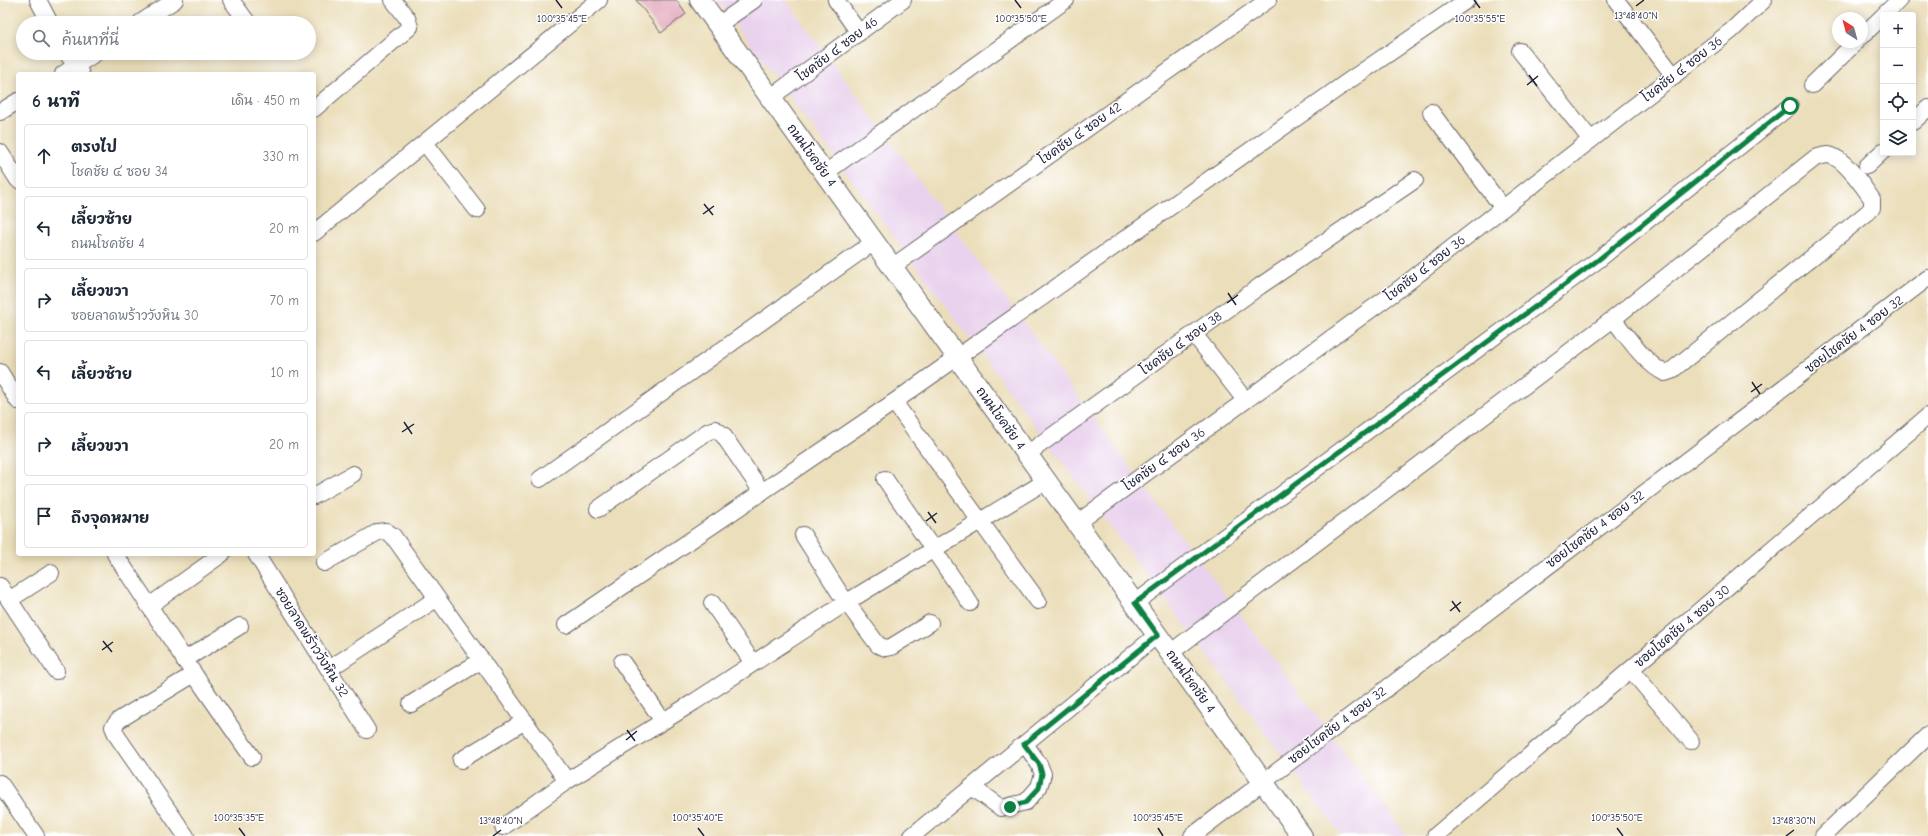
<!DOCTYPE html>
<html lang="th">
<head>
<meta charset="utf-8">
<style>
	body { margin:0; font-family:"Comic Neue","Playpen Sans Thai",sans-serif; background:#f2f2f3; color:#1f2937 }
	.controls { position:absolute; right:12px; top:12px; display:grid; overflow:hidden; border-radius:4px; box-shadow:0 2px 10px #0003 }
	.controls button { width:36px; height:36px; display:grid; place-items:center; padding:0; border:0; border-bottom:1px solid #e0e1e3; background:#fff; color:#1f2937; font:20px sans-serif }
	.compass { position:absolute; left:1832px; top:12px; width:36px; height:36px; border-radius:50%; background:#fff; box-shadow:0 2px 10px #0003; rotate:324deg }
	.stop { position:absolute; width:12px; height:12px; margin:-9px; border:3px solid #0b8043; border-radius:50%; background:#fff }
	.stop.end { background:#0b8043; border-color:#fff; box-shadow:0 1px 4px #0008 }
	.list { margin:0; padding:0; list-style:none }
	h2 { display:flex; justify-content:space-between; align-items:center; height:52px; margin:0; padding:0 16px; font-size:17px }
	h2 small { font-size:13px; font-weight:400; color:#747a83 }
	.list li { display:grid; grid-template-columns:26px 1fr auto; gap:12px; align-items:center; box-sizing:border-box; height:64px; margin:0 8px 8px; padding:0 8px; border:1px solid #e0e1e3; border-radius:4px }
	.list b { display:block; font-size:15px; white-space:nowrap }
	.list p { margin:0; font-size:13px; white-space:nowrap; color:#747a83 }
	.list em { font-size:13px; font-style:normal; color:#747a83 }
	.icon { flex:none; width:22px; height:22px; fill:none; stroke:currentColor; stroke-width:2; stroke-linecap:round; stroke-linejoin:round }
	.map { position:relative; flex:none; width:1928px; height:836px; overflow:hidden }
	.search { position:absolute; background:#fff; box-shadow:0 2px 10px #0003; left:16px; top:16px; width:300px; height:44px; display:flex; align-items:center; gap:10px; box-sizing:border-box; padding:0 14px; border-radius:22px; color:#747a83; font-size:15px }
	.panel { position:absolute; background:#fff; box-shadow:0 2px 10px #0003; left:16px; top:72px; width:300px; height:484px; border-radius:4px }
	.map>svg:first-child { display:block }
</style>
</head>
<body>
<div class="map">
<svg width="1928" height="836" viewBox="0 0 1928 836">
	<rect width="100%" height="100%" fill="#fff"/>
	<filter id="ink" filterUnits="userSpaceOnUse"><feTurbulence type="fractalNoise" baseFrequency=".025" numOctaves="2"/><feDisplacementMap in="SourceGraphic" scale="8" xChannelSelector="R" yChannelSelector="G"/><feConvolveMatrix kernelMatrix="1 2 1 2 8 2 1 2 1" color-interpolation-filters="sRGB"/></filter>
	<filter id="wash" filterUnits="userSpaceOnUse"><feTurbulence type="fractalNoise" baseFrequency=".012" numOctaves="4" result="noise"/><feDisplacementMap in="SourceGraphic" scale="16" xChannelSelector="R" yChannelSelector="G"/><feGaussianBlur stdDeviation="0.9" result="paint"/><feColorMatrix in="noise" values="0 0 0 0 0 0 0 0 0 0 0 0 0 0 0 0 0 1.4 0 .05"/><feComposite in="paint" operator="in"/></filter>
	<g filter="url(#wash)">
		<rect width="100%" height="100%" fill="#ebdeba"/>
		<!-- built -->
		<path fill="#e9d2ed" d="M717 0H786L1167 517 1407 836H1342Z"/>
		<g id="blocks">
			<!-- building -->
			<path fill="#e4acbf" d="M636 0H676L686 14 661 33Z"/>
		</g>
	</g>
	<g filter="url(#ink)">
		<use href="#blocks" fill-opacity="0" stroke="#686467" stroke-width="1"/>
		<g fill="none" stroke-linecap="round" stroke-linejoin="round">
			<defs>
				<g id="minor">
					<path d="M38 0 50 23"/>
					<path d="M231 0 248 23"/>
					<path d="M836 0 859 33"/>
					<path d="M1616 0 1674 76"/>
					<path d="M1884 15 1899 0"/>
					<path d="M140 23 175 0"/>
					<path d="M718 25 754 0"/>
					<path d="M1862 36 1883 16"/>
					<path d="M1520 51 1591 140"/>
					<path d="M67 53 81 74"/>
					<path d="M63 74 96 53"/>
					<path d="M1812 85 1856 42"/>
					<path d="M770 98 903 0"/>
					<path d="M314 109 410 27 407 18 393 0"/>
					<path d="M0 112 18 101"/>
					<path d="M1431 112 1503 208"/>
					<path d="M1913 122 1928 108"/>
					<path d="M425 143 477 210"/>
					<path d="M0 152 18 180"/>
					<path d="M1867 166 1883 151"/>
					<path d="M825 173 1066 0"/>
					<path d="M314 233 599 0"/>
					<path d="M892 267 1268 0"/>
					<path d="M1194 334 1245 400"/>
					<path d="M0 372 18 401"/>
					<path d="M894 402 1038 601"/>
					<path d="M1027 454 1260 286 1415 180"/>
					<path d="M540 479 874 242"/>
					<path d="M885 479 970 603"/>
					<path d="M314 496 353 474"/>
					<path d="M598 509 707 432 715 429 723 435 762 492"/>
					<path d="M1077 523 1399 289 1731 31 1764 0"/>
					<path d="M803 535 839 592 878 645 886 648 891 647 930 623"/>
					<path d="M115 554 194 674 252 757"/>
					<path d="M256 554 367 730"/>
					<path d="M324 563 378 532 386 531 393 536 567 781"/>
					<path d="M0 586 56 671"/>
					<path d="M9 600 51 573"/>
					<path d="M712 603 753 663"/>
					<path d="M1135 603 1598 260 1790 106"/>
					<path d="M149 606 222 554"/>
					<path d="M566 625 894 402 1347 82 1467 0"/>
					<path d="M1170 653 1613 319 1815 158C1819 157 1824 155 1828 155 1844 157 1863 186 1872 199V208L1867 213 1671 371 1665 373C1644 363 1628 337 1613 319"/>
					<path d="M184 660 240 626"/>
					<path d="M622 662 663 721"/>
					<path d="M329 669 436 599"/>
					<path d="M1631 670 1691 741"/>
					<path d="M411 704 482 660"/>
					<path d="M461 760 525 721"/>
					<path d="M0 783 36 836"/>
					<path d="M972 787 1001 808 1026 802 1039 787 1043 774 1039 764 1025 744"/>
					<path d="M503 827 567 781 694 702 847 602 1046 481"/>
					<path d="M186 836 117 736 113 727 119 720 194 674"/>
					<path d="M912 836 1157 635"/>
					<path d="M1192 836 1928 278"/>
					<path d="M1435 836 1928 416"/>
					<path d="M1823 836 1928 735"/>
				</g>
				<path id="tertiary" d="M700 0 1302 836"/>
			</defs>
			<!-- minor casing -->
			<use href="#minor" stroke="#686467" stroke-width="18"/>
			<!-- tertiary casing -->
			<use href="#tertiary" stroke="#686467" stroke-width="22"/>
			<!-- minor -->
			<use href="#minor" stroke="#fff" stroke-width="16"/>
			<!-- tertiary -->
			<use href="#tertiary" stroke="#fff" stroke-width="20"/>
		</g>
	</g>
	<g fill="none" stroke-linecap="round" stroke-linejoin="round" filter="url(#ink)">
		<!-- route -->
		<path stroke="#0b8043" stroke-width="5" d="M1010 807 1026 802 1039 788 1042 774 1039 764 1024 744 1158 635 1135 603 1598 260 1790 106"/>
	</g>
	<!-- ticks -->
	<path fill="none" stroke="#22223b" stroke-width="1.5" d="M556 0 562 8M1015 0 1021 8M1474 0 1480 8M1636 6 1644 0M1529 75 1537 86M1527 85 1538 76M704 204 713 215M703 214 714 206M1228 293 1236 305M1227 303 1238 295M1752 382 1760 394M1751 392 1762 384M404 422 412 434M402 432 414 424M928 512 936 523M926 521 937 513M1452 601 1460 612M1450 611 1461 602M103 641 112 652M102 650 113 642M627 730 635 741M626 740 637 731M239 828 245 836M698 828 704 836M1158 828 1163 836M1617 828 1623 836M493 836 501 830M1786 836 1794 830"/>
	<g text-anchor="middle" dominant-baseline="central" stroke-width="3" stroke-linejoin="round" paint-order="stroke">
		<!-- street labels -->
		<g font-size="13" fill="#22223b" stroke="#fff">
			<text transform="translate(837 49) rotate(-37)">โชคชัย ๔ ซอย 46</text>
			<text transform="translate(1682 69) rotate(-38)">โชคชัย ๔ ซอย 36</text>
			<text transform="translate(1080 133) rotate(-35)">โชคชัย ๔ ซอย 42</text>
			<text transform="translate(812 155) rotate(54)">ถนนโชคชัย 4</text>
			<text transform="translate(1425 268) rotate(-38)">โชคชัย ๔ ซอย 36</text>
			<text transform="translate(1854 334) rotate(-37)">ซอยโชคชัย 4 ซอย 32</text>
			<text transform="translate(1181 343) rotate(-36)">โชคชัย ๔ ซอย 38</text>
			<text transform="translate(1001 418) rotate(54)">ถนนโชคชัย 4</text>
			<text transform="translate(1164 459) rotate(-36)">โชคชัย ๔ ซอย 36</text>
			<text transform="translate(1595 529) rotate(-37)">ซอยโชคชัย 4 ซอย 32</text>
			<text transform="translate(1682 626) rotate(-40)">ซอยโชคชัย 4 ซอย 30</text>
			<text transform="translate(312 642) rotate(58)">ซอยลาดพร้าววังหิน 32</text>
			<text transform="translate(1191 681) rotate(54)">ถนนโชคชัย 4</text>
			<text transform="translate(1337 725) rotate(-37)">ซอยโชคชัย 4 ซอย 32</text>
		</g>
	</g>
	<g font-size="10" text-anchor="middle" fill="#22223b" stroke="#fff" stroke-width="3" stroke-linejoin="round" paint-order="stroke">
		<text x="1636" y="19">13°48'40"N</text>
		<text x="562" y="22">100°35'45"E</text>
		<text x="1021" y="22">100°35'50"E</text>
		<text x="1480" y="22">100°35'55"E</text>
		<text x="239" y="821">100°35'35"E</text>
		<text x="698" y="821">100°35'40"E</text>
		<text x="1158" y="821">100°35'45"E</text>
		<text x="1617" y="821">100°35'50"E</text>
		<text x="501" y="824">13°48'40"N</text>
		<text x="1794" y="824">13°48'30"N</text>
	</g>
</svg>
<div class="controls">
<button>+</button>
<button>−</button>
<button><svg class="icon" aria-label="locate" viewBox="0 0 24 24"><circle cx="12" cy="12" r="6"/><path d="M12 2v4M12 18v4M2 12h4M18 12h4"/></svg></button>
<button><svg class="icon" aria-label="layers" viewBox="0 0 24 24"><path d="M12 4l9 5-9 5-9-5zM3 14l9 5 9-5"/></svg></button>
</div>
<svg class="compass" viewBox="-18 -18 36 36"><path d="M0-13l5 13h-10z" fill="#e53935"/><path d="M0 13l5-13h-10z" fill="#747a83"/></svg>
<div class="stop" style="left:1790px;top:106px"></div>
<div class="stop end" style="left:1010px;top:807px"></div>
<div class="search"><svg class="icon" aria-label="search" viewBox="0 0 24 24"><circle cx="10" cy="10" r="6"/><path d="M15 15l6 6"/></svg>ค้นหาที่นี่</div>
<section class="panel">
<h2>6 นาที<small>เดิน · 450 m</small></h2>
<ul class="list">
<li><svg class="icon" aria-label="ahead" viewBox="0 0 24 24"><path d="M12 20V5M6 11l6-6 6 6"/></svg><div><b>ตรงไป</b><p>โชคชัย ๔ ซอย 34</p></div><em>330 m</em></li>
<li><svg class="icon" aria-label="left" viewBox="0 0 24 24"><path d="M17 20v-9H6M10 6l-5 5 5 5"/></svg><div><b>เลี้ยวซ้าย</b><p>ถนนโชคชัย 4</p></div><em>20 m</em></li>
<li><svg class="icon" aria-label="right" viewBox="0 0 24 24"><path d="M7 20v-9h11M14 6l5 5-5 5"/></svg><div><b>เลี้ยวขวา</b><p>ซอยลาดพร้าววังหิน 30</p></div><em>70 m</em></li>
<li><svg class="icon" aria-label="left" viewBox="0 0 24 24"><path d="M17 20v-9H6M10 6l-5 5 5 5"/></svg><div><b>เลี้ยวซ้าย</b></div><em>10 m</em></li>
<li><svg class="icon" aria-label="right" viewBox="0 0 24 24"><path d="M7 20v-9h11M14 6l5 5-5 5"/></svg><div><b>เลี้ยวขวา</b></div><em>20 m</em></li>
<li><svg class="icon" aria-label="arrive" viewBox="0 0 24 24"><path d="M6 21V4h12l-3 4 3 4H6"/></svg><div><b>ถึงจุดหมาย</b></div></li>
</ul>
</section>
</div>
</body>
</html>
